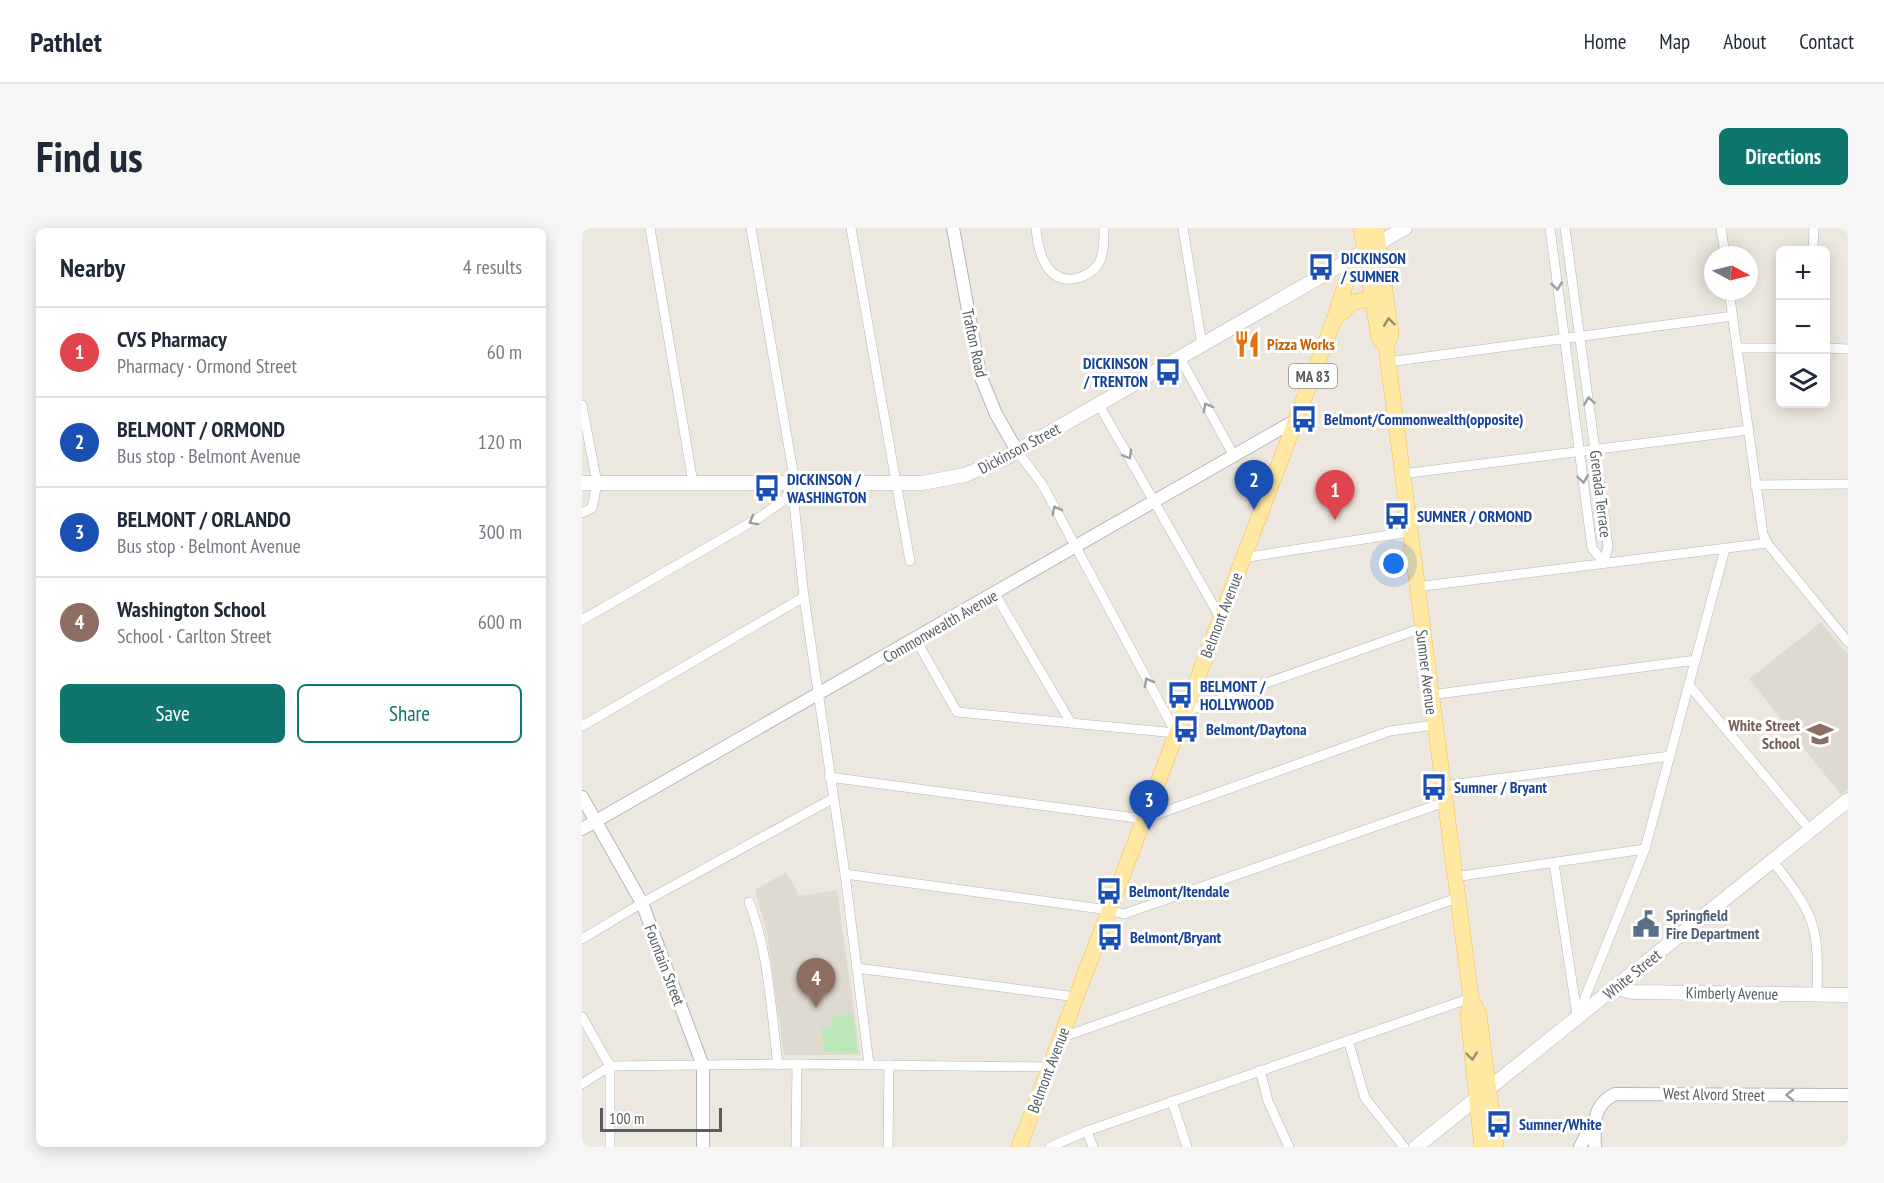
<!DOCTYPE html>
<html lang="en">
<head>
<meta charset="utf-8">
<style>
	body { margin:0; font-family:"PT Sans Narrow",sans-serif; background:#f6f6f7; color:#1f2937 }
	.controls { position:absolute; right:18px; top:18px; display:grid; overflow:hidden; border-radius:9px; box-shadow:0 3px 15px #0003 }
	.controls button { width:54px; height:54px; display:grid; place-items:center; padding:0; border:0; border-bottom:2px solid #e0e1e3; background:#fff; color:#1f2937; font:30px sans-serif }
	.compass { position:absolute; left:1122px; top:18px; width:54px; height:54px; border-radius:50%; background:#fff; box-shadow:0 3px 15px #0003; rotate:97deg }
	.scale { position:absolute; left:18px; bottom:15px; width:122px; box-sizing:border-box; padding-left:6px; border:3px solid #585d61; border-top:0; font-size:16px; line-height:21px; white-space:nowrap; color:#585d61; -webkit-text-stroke:4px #fff; paint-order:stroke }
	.you { position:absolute; left:812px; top:336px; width:21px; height:21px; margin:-15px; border:4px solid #fff; border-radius:50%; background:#1a73e8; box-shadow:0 0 0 9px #1a73e833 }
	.badge { display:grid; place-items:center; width:39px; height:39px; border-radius:50%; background:#0f766e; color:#fff; font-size:20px; font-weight:700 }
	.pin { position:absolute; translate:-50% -50px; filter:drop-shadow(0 2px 3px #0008) }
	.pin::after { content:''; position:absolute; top:32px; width:21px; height:18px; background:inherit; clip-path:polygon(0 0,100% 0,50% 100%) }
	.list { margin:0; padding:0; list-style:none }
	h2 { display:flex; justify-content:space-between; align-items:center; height:78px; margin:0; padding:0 24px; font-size:26px }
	h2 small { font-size:20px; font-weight:400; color:#747a83 }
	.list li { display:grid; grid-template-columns:39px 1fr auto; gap:18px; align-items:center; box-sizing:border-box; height:90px; padding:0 24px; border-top:2px solid #e0e1e3 }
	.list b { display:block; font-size:22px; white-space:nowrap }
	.list p { margin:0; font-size:20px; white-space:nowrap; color:#747a83 }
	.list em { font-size:20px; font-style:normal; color:#747a83 }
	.actions { display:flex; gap:12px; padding:18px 24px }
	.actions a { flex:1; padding:14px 0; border:2px solid #0f766e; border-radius:9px; text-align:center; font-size:21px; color:#0f766e }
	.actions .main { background:#0f766e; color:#fff }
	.icon { flex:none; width:33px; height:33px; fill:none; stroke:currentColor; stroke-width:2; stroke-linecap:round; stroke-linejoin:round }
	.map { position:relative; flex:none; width:1266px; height:919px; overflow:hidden; border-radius:9px }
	header { display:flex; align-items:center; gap:36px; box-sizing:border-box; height:84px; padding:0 30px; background:#fff; border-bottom:2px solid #e0e1e3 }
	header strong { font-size:28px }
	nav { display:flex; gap:33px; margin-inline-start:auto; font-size:21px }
	.intro { display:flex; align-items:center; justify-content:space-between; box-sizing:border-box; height:144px; padding:0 36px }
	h1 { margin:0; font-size:42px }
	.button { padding:15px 27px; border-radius:9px; background:#0f766e; color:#fff; font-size:21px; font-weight:700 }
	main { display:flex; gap:36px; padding:0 36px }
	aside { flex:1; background:#fff; border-radius:9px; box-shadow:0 3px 15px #0003 }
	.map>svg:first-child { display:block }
</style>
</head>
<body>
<header>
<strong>Pathlet</strong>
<nav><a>Home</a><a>Map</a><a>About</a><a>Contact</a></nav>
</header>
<div class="intro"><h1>Find us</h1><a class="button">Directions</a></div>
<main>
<aside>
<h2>Nearby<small>4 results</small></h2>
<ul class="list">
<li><span class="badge" style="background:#e0444e">1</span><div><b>CVS Pharmacy</b><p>Pharmacy · Ormond Street</p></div><em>60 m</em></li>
<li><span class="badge" style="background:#1a4fb4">2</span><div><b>BELMONT / ORMOND</b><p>Bus stop · Belmont Avenue</p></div><em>120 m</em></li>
<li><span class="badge" style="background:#1a4fb4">3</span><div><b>BELMONT / ORLANDO</b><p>Bus stop · Belmont Avenue</p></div><em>300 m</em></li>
<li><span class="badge" style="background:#8d6e63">4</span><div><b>Washington School</b><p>School · Carlton Street</p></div><em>600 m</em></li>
</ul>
<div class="actions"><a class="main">Save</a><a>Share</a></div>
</aside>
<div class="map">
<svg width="1266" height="919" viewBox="0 0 1266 919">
	<rect width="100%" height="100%" fill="#ede8df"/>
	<!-- education -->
	<g fill="#dfdacf">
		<path d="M1239 394 1266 427V561L1259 567 1167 451Z"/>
		<path d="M204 644 218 668 255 662 278 827H202L185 705 173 662Z"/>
	</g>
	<!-- green -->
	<path fill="#bce7b9" d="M271 786 276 825 243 824 239 800 251 798 250 789Z"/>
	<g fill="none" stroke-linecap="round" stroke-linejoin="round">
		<defs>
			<g id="minor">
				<path d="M68 0 111 255"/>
				<path d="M169 0 213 255 212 275 222 369 263 646 287 836"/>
				<path d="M269 0 328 333"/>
				<path d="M454 0C456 23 464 58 496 50 503 48 511 43 516 37 522 27 522 12 522 0"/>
				<path d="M601 0 620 117"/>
				<path d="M968 0 1010 320 1022 335"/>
				<path d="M983 0 1026 318 1022 335"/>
				<path d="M1139 0 1143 27"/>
				<path d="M1231 22 1232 0"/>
				<path d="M1147 63 1181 306 1185 315 1266 414"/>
				<path d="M1155 120H1198"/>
				<path d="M1244 120 1266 121"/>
				<path d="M598 130 652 228"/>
				<path d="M806 134 1151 88"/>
				<path d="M0 177 15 255 10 280 0 285"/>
				<path d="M517 177 638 389"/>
				<path d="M435 223 460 256 594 505"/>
				<path d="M820 246 1167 202"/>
				<path d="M1173 257 1266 256"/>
				<path d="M660 330 827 304"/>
				<path d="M834 359 1185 315"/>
				<path d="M413 366 489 495"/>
				<path d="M0 392 178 289 201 273 212 257"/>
				<path d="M334 412 375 484 594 505"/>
				<path d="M1107 457 1228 602"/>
				<path d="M848 467 1114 432"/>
				<path d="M602 484 840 400"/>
				<path d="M0 498 222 369"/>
				<path d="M247 549 562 591 808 503 852 497"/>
				<path d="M860 558 1088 528"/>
				<path d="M1190 632C1233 687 1237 697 1235 766"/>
				<path d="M972 635 995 787"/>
				<path d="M263 646 527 682 542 686 863 574"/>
				<path d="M872 649 1063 621"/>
				<path d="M167 674C187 724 189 783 196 837"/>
				<path d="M0 711 60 675 250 571"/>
				<path d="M275 740 494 769"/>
				<path d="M996 787 1063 621 1143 321"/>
				<path d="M0 789 28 838V919"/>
				<path d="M478 810 875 670"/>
				<path d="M766 812 783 870 822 919"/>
				<path d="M678 842 686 873 707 919"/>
				<path d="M0 856 28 838 215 836 467 839"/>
				<path d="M590 873 605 919"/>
				<path d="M505 903 511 919"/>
				<path d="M214 919 215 836"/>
				<path d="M306 919 307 837"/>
				<path d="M468 919 505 903 889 770"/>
			</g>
			<g id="tertiary">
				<path d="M371 0 398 147 414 186 435 223"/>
				<path d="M0 569 60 675 121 838V919"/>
				<path d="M0 601 714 192"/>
				<path d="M998 919 1011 894"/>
				<path d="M1013 919C1012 897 1010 877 1033 866L1266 867"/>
			</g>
			<g id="secondary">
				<path d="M0 255H340L383 247 425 229 823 0"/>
				<path d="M1035 760 1051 764 1266 767"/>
				<path d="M834 919 1266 572"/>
			</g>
			<g id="primary">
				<path d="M779 0 797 110 804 118 889 770 897 787 914 919"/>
				<path d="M794 0 809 106 804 118"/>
				<path d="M754 90 771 74 799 69"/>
				<path d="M889 770 886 787 900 919"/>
				<path d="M437 919 752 92 765 52 782 26"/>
			</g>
		</defs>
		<!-- minor casing -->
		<use href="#minor" stroke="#b2b6bb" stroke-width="10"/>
		<!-- tertiary casing -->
		<use href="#tertiary" stroke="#b2b6bb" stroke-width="14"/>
		<!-- secondary casing -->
		<use href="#secondary" stroke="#b3b8bd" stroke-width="15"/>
		<!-- primary casing -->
		<use href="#primary" stroke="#fbba49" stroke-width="16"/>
		<!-- minor -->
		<use href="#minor" stroke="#fff" stroke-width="9"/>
		<!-- tertiary -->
		<use href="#tertiary" stroke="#fff" stroke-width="12"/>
		<!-- secondary -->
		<use href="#secondary" stroke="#fff" stroke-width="14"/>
		<!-- primary -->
		<use href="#primary" stroke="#ffe8a1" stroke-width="15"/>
	</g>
	<!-- one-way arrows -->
	<defs><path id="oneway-chevron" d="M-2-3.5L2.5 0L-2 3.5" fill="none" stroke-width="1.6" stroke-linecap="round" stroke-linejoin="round" transform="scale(1.5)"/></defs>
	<g stroke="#9b9ea0">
		<use href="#oneway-chevron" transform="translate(975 58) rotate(83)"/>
		<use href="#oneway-chevron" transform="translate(1007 173) rotate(-98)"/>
		<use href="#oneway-chevron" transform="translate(625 179) rotate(-119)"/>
		<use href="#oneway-chevron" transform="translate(546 227) rotate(60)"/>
		<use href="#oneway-chevron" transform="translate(1001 251) rotate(82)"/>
		<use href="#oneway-chevron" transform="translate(474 282) rotate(-118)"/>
		<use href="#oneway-chevron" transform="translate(171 293) rotate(151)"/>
		<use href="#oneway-chevron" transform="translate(566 454) rotate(-119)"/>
		<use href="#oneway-chevron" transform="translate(1208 867) rotate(-179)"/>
	</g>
	<g stroke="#928e77">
		<use href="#oneway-chevron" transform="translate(807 94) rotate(-97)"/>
		<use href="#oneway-chevron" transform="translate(890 828) rotate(84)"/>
	</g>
	<!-- icons -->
	<defs>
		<symbol id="bus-bare" viewBox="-9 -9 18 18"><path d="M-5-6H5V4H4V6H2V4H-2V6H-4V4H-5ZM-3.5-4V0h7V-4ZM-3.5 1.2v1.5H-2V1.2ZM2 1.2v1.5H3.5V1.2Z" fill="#1a4fb4" stroke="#fff" stroke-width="2.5" paint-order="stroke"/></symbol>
		<symbol id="restaurant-bare" viewBox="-9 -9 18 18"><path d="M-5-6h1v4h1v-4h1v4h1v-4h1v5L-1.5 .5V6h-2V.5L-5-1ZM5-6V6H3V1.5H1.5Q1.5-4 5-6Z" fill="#e8710a" stroke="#fff" stroke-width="2.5" paint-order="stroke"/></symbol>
		<symbol id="school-bare" viewBox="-9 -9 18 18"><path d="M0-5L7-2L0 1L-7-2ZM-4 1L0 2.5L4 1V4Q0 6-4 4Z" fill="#8d6e63" stroke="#fff" stroke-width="2.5" paint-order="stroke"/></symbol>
		<symbol id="civic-bare" viewBox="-9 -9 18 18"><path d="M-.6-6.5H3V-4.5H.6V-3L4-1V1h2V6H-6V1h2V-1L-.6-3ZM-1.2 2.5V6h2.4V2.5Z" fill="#5c6f8a" stroke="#fff" stroke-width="2.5" paint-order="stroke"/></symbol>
	</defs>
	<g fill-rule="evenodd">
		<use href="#bus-bare" x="720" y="20" width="38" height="38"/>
		<use href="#restaurant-bare" x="646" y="97" width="38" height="38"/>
		<use href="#bus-bare" x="567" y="125" width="38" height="38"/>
		<use href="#bus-bare" x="703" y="172" width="38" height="38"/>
		<use href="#bus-bare" x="166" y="241" width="38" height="38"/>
		<use href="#bus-bare" x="796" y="269" width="38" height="38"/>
		<use href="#bus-bare" x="579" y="448" width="38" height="38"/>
		<use href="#bus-bare" x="585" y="482" width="38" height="38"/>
		<use href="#school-bare" x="1219" y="487" width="38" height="38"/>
		<use href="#bus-bare" x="833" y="540" width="38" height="38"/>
		<use href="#bus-bare" x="508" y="644" width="38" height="38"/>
		<use href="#civic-bare" x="1045" y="677" width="38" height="38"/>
		<use href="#bus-bare" x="509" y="690" width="38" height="38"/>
		<use href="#bus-bare" x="898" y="877" width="38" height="38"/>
	</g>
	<g text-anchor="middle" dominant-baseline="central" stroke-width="6" stroke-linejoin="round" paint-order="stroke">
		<!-- shield labels -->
		<rect fill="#fff" stroke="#8a8e90" stroke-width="1.5" x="707" y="136" width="48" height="24" rx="4.5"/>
		<g font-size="15" font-weight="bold" fill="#585d61">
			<text x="731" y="148">MA 83</text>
		</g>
		<!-- transit labels -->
		<g font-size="16" font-weight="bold" fill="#164399" stroke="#fff" text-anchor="start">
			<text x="759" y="30">DICKINSON<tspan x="759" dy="18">/ SUMNER</tspan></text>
			<text x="566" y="135" text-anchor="end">DICKINSON<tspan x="566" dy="18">/ TRENTON</tspan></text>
			<text x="742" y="191">Belmont/Commonwealth(opposite)</text>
			<text x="205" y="251">DICKINSON /<tspan x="205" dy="18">WASHINGTON</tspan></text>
			<text x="835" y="288">SUMNER / ORMOND</text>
			<text x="618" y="458">BELMONT /<tspan x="618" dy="18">HOLLYWOOD</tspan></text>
			<text x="624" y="501">Belmont/Daytona</text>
			<text x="872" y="559">Sumner / Bryant</text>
			<text x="547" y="663">Belmont/Itendale</text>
			<text x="548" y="709">Belmont/Bryant</text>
			<text x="937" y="896">Sumner/White</text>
		</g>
		<!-- street labels -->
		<g font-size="16" fill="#585d61" stroke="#fff">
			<text transform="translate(393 115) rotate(78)">Trafton Road</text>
			<text transform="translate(437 220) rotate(-28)">Dickinson Street</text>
			<text transform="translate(1019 266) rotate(83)">Grenada Terrace</text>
			<text transform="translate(639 387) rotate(-69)">Belmont Avenue</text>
			<text transform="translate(358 398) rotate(-30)">Commonwealth Avenue</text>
			<text transform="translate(845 444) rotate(83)">Sumner Avenue</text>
			<text transform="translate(83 737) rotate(69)">Fountain Street</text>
			<text transform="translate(1050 746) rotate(-39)">White Street</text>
			<text transform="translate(1150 765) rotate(1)">Kimberly Avenue</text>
			<text transform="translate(466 842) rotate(-69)">Belmont Avenue</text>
			<text transform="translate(1132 866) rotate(1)">West Alvord Street</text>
		</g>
		<!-- food labels -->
		<g font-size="16" font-weight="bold" fill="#c56008" stroke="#fff" text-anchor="start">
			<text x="685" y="116">Pizza Works</text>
		</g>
		<!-- education labels -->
		<g font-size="16" font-weight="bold" fill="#785e54" stroke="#fff" text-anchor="end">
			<text x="1218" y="497">White Street<tspan x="1218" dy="18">School</tspan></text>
		</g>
		<!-- service labels -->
		<g font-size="16" font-weight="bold" fill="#4e5e75" stroke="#fff" text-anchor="start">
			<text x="1084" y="687">Springfield<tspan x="1084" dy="18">Fire Department</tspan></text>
		</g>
	</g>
</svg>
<div class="controls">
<button>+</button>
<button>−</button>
<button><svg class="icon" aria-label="layers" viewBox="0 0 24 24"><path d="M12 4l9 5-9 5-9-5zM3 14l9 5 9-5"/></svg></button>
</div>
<svg class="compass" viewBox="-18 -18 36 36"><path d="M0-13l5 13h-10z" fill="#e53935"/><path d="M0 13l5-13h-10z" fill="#747a83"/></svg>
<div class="scale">100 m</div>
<div class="you"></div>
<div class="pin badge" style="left:753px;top:292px;background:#e0444e">1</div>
<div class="pin badge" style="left:672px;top:282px;background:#1a4fb4">2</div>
<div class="pin badge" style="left:567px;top:602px;background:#1a4fb4">3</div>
<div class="pin badge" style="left:234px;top:780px;background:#8d6e63">4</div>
</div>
</main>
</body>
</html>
